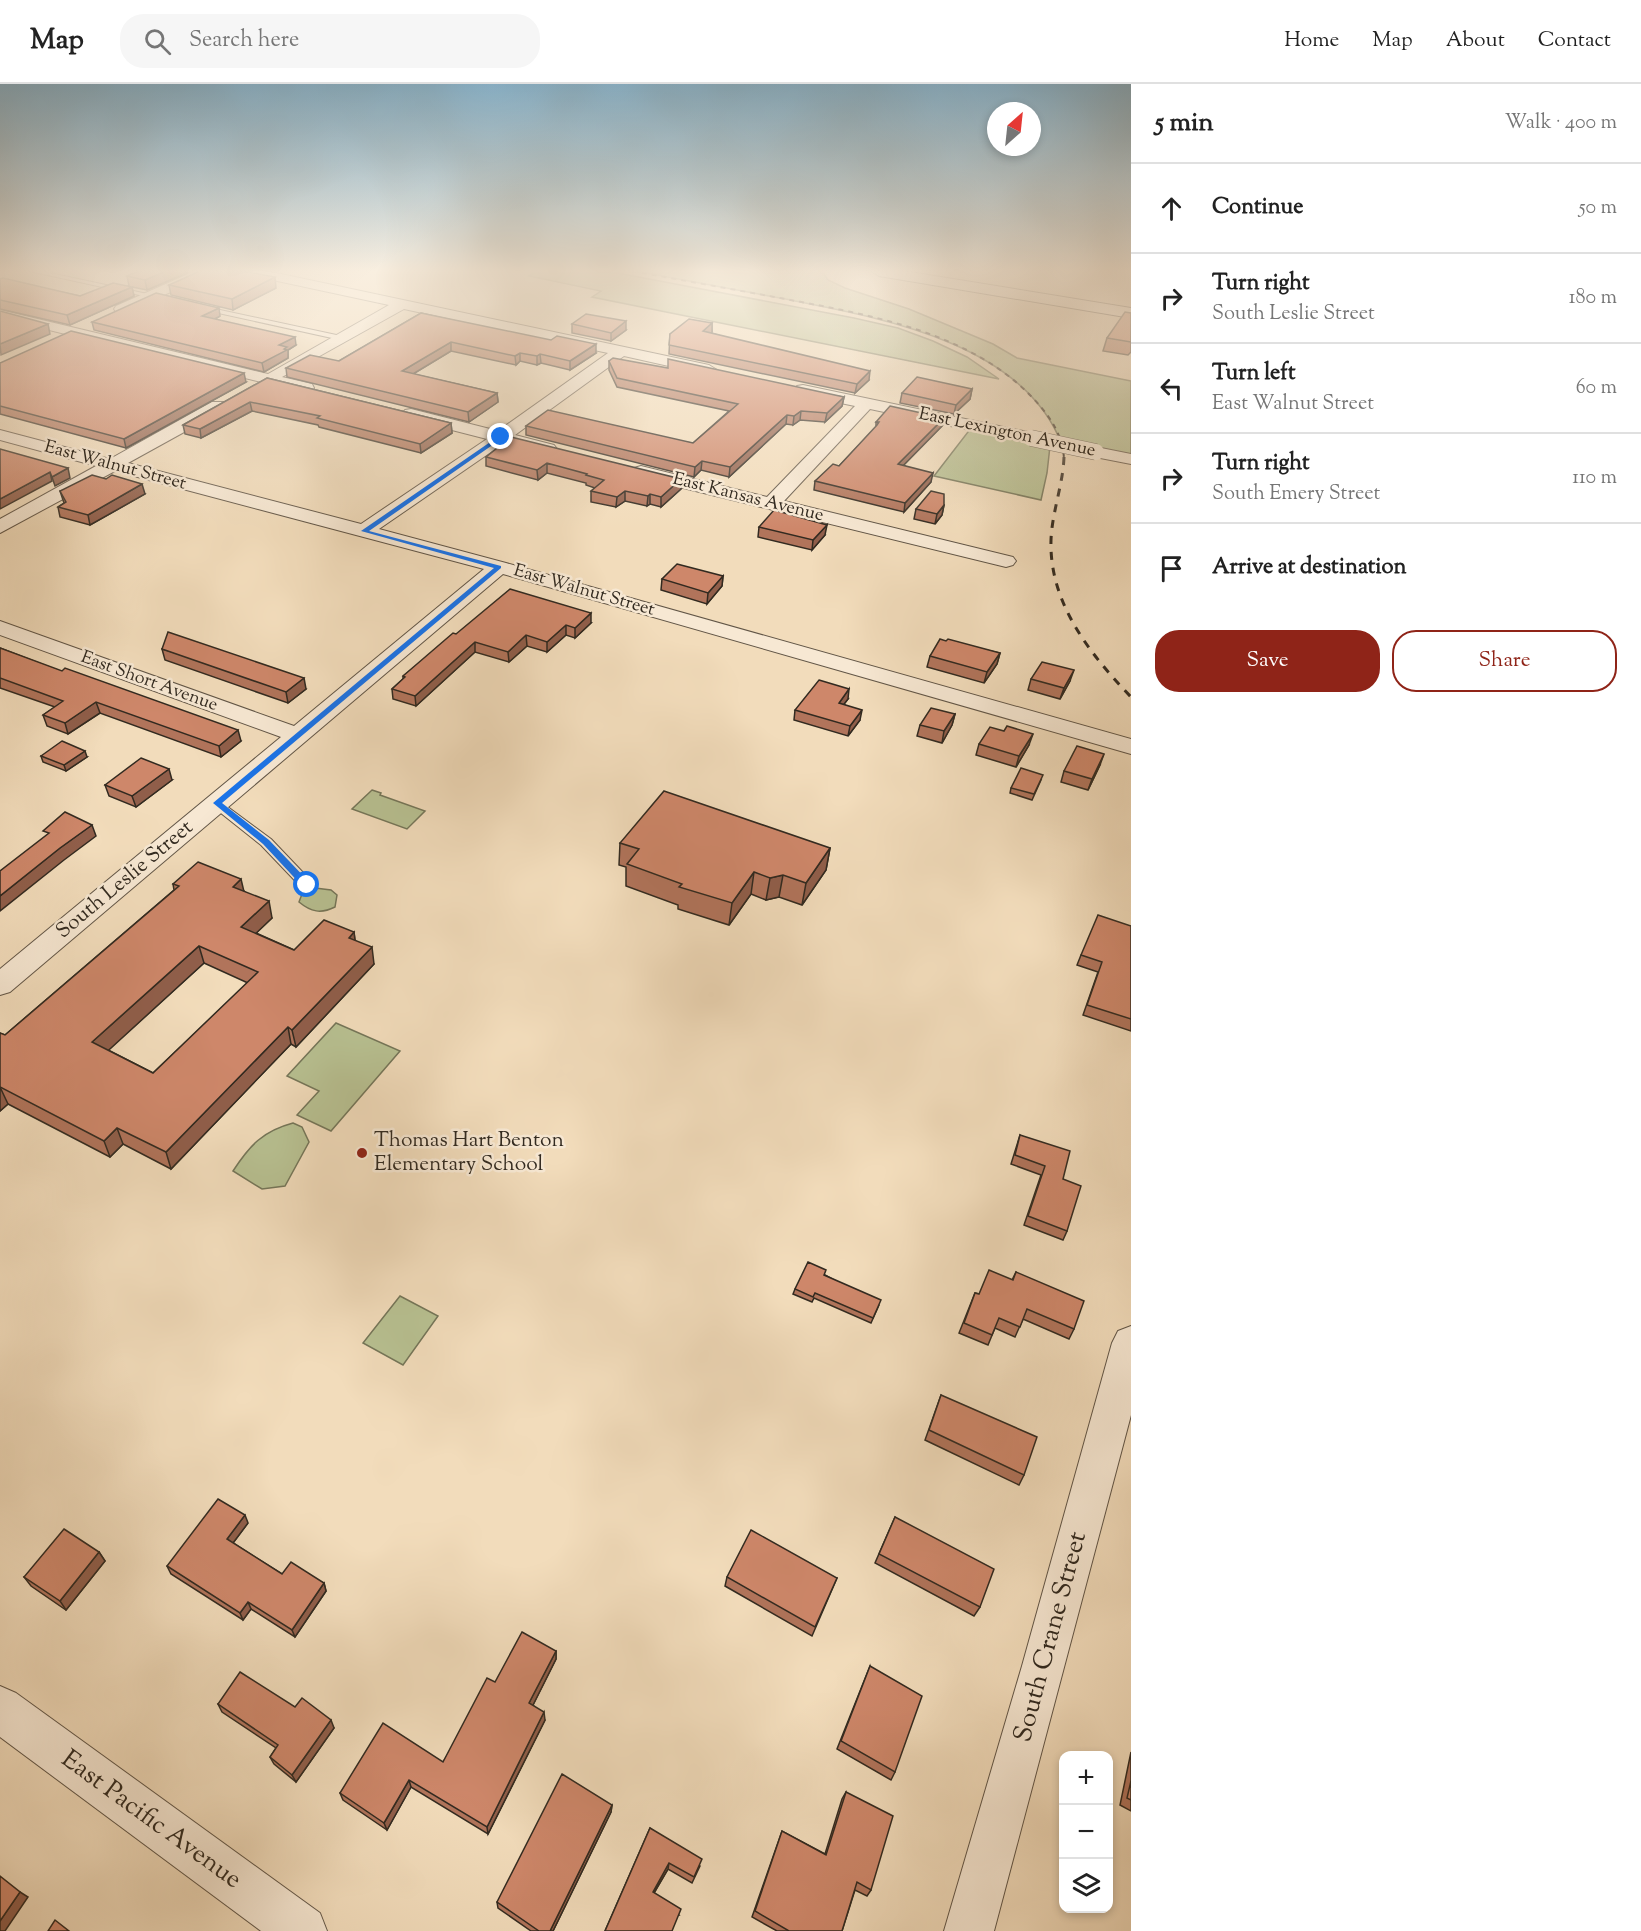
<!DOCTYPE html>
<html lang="en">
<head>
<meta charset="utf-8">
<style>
	body { margin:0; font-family:"Sorts Mill Goudy",serif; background:#f6f6f6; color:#222 }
	.controls { position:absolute; right:18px; bottom:18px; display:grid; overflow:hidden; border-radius:12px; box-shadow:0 3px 9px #0003 }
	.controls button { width:54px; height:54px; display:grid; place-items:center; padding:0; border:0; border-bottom:2px solid #e0e0e0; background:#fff; color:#222; font:30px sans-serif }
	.compass { position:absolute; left:987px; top:18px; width:54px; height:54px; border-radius:50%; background:#fff; box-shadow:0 3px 9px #0003; rotate:27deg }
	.stop { position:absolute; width:18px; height:18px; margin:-14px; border:4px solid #1a73e8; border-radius:50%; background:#fff }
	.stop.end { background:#1a73e8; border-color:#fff; box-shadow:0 2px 6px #0008 }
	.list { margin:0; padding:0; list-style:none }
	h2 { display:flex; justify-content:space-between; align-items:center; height:78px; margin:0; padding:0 24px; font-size:26px }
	h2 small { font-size:20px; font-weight:400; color:#767676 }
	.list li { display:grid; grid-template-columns:39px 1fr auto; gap:18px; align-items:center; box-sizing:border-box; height:90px; padding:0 24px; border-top:2px solid #e0e0e0 }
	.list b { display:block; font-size:22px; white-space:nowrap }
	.list p { margin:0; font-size:20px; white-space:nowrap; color:#767676 }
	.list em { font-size:20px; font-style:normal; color:#767676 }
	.actions { display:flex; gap:12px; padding:18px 24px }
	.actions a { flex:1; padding:14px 0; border:2px solid #8f2418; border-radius:24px; text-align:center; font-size:21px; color:#8f2418 }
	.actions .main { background:#8f2418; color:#fff }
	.icon { flex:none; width:33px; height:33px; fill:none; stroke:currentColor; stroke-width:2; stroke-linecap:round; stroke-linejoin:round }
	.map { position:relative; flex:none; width:1131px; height:1847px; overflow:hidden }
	header { display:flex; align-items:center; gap:36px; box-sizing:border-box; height:84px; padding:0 30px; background:#fff; border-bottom:2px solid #e0e0e0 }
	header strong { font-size:28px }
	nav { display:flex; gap:33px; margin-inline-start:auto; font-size:21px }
	.search { width:420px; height:54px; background:#f6f6f6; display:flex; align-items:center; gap:15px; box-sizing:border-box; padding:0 21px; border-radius:24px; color:#767676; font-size:22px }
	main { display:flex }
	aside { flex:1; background:#fff }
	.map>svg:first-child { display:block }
</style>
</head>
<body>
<header>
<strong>Map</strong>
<div class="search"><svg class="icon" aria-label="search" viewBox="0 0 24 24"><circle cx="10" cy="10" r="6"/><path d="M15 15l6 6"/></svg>Search here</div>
<nav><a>Home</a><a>Map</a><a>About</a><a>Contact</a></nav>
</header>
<main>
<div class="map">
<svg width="1131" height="1847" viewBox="0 0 1131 1847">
	<rect width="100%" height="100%" fill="#f2dcbb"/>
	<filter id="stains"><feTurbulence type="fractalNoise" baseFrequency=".00333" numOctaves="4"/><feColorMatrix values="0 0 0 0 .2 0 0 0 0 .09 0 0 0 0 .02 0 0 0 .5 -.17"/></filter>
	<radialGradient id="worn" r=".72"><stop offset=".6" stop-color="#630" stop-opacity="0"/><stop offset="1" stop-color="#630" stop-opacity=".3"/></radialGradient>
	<!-- green -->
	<g fill="#b8c192" stroke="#757659" stroke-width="1.5">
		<path d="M537 187H607L854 234 898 244 933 257 967 273 999 295 592 213 601 207 529 192Z"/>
		<path d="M636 187H822L828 196 845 204 909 225 993 260 1017 274 1131 297V375L1062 361C1023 257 876 233 780 214 732 205 684 196 636 187Z"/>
		<path d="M971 344 1050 362 1047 389 1041 416 934 392Z"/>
		<path d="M372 706 381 709 380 711 425 727 407 745 352 725Z"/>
		<path d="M315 804 331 806 337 811 335 823C321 830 311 828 299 818L302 810Z"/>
		<path d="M336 939 400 967 331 1047 297 1031 319 1007 287 992Z"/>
		<path d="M293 1039 302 1043 309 1058 285 1102 262 1105 233 1087C250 1061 263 1047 293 1039Z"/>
		<path d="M400 1212 438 1232 403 1281 363 1259Z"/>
	</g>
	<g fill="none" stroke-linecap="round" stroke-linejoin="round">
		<defs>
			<g id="service">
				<path d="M29 187H41L166 214 162 216Z"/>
				<path d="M197 221 341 252 345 254 341 256 200 225Z"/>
				<path d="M217 715 271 755 312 798 314 801 312 804H302L261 761 212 722 211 719Z"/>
			</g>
			<g id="minor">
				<path d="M195 187H213L211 190 126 228H116L114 225 116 222Z"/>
				<path d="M242 187H267L709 281 717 286 709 291 624 272 515 351 554 361 557 365 554 369 548 370 504 359 379 445 506 479 1131 655V670L503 490 10 908 0 911V885L281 653 0 551V537L294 642 484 485 115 387 0 449V435L96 382 0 356V346L110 375 212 318H224L226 322 224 326 128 379 361 440 487 355 405 334 402 330 405 326 411 325 498 347 608 269 404 225 282 293 312 300 314 304 312 308 306 309 0 234V226L268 290 389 221 249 191Z"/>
				<path d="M803 301 1037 350 1040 354 1037 358 1031 359 870 325 784 417 1013 473 1016 477 1013 481 1006 483 634 392 632 388 634 384 641 382 767 413 855 322 797 310 795 306 797 302Z"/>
				<path d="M1096 363 1131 370V380L1090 372 1087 368 1090 364Z"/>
				<path d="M1131 1242V1331L994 1847H944L1022 1582 1112 1259 1118 1247Z"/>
				<path d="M0 1602 16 1609 320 1829 327 1847H261L0 1653Z"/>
			</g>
			<path id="secondary" d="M871 187H904L1131 224V234L879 192Z"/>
		</defs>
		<!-- service casing -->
		<use href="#service" stroke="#625647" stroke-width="2"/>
		<!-- minor casing -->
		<use href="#minor" stroke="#625647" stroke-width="2"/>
		<!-- secondary casing -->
		<use href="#secondary" stroke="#322a20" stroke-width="2"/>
		<!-- service -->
		<use href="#service" fill="#f7e8d3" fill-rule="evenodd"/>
		<!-- minor -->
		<use href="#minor" fill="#f7e8d3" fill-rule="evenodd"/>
		<!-- secondary -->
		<use href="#secondary" fill="#f7e8d3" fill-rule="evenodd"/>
		<!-- rail-far1 -->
		<path stroke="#322a20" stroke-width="2" stroke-dasharray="5 5" stroke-linecap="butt" d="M632 187C681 196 731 205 780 214 870 231 977 248 1040 322 1053 337 1063 354 1064 375"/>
		<!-- rail -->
		<path stroke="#322a20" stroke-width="3" stroke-dasharray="8 8" stroke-linecap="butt" d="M1064 373C1063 401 1052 428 1051 456 1049 519 1090 570 1131 613"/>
		<defs>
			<path id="minor-bridge" d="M1031 354 1096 368"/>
		</defs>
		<!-- minor-bridge casing -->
		<use href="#minor-bridge" stroke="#625647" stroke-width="17" stroke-linecap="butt"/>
		<!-- minor-bridge -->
		<use href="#minor-bridge" stroke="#f7e8d3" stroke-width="16"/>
	</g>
	<!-- wall -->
	<g fill="#b1745b" stroke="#322a20" stroke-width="1.5" fill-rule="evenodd">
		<path d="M191 187 147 206 132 203 134 212 70 241 0 225V195L80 212 129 202 127 192Z"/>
		<path d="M169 201 276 204 233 226 171 211Z"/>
		<path d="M421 229 596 269 570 286 541 279 537 281 520 277 516 281 451 267 413 290 497 309 498 318 469 338 287 293 286 284 339 277Z"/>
		<path d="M1131 229V268L1128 271 1103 267 1107 254Z"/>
		<path d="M220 232 215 235 296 261 288 266V274L264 288 94 246 92 238Z"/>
		<path d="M712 239V248L711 249 869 296 855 309 669 270 670 250Z"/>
		<path d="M572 240 626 246 611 257 572 249Z"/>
		<path d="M609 277 844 313 842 322 825 338 800 336 793 341 786 340 729 393 701 386 694 393 526 351V342L693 359 729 327 617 303 609 286Z"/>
		<path d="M0 279 246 298 126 364 0 330Z"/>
		<path d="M267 294 451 339 452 349 421 369 319 343 318 341 252 327 201 354 185 350 183 341Z"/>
		<path d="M972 305 970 315 954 330 900 319 902 309Z"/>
		<path d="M876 338 942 342 903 381 931 398 904 428 814 406 815 397 839 382 876 343Z"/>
		<path d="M486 373 681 395V405L661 423 650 420 647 422 625 417 616 423 591 418V407L595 404 586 401V399L547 389 538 396 486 382Z"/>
		<path d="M106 395 145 410 90 441 60 433 58 423 64 419 60 407Z"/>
		<path d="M944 421 942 431 935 440 914 435 916 425Z"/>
		<path d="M759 443 825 451 812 466 758 453Z"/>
		<path d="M723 492 722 502 707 520 661 506 662 495Z"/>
		<path d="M591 539 575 554 566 551 547 568 527 562 509 578 475 568 416 622 393 615 392 605 403 595V592L456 550Z"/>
		<path d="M946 557 1000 569 997 580 984 599 927 583 930 572Z"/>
		<path d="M0 564 241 657 221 673 100 629 68 650 47 642 43 631 55 623 0 604Z"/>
		<path d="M162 565 306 605 288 619 165 576Z"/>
		<path d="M1031 595 1070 597 1060 615 1028 606Z"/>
		<path d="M848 615 844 620 860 636 848 652 794 636 795 626Z"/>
		<path d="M955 630 952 641 942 659 917 652 920 641Z"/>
		<path d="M979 660 1029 661 1016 683 976 671Z"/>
		<path d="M41 672 87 673 66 687 43 678Z"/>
		<path d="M1100 681 1088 706 1061 698 1064 687Z"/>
		<path d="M172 696 136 723 109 712 105 701Z"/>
		<path d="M1041 696 1032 716 1010 709 1011 704Z"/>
		<path d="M620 759 830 764 826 786 802 821 779 813 766 816 751 810 729 841 678 825V821L626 802V783L619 781Z"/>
		<path d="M173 800 244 807 272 834 256 849 294 866 354 848 355 856 374 880 296 963 291 960 171 1085 123 1060 110 1073 8 1020 0 1027V949L5 951 174 806ZM204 879 248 899 153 989 108 966Z"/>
		<path d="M1131 842V947L1083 931 1098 888 1077 881 1081 871Z"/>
		<path d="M1020 1051 1063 1095 1067 1147 1063 1156 1024 1141 1041 1091 1011 1080Z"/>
		<path d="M1016 1188 1074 1245 1069 1255 1023 1235 1015 1253 995 1244 988 1261 959 1249 975 1209 979 1210 1012 1196Z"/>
		<path d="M825 1191 879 1221 871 1239 814 1214 812 1218 793 1210 795 1205Z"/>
		<path d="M941 1311 1024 1391 1019 1401 925 1356Z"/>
		<path d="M895 1433 980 1523 974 1532 875 1479Z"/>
		<path d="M248 1439 233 1459 282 1490 324 1499 326 1507 295 1553 251 1525 243 1536 171 1490 167 1482Z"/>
		<path d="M99 1468 105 1477 66 1526 31 1502 24 1493Z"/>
		<path d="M727 1493 837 1494 812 1552 725 1502Z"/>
		<path d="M556 1567V1575L533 1621 545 1636 488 1750 411 1703 387 1746 343 1716 340 1709 443 1678 495 1598Z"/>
		<path d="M870 1582 895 1688 891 1696 837 1665Z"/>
		<path d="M218 1620 295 1623 334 1644 296 1698 274 1680 270 1673 276 1664 222 1628Z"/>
		<path d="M1131 1668V1727L1120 1721Z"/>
		<path d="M846 1708 871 1806 867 1812 855 1806 842 1847H777L752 1833 782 1747 825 1770 842 1715Z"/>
		<path d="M612 1721 611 1728 553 1847H531L498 1824 497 1818Z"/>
		<path d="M650 1744 700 1782 692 1799 668 1785 654 1809 679 1831 605 1847Z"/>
	</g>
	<!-- shaded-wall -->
	<g fill="#905e4a" stroke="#322a20" stroke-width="1.5">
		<path d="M166 187H191L147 206 145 196Z"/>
		<path d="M275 193 276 204 233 226 232 215Z"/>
		<path d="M132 203 134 212 70 241 67 231Z"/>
		<path d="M219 224 220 232 204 241 202 232Z"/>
		<path d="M626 237V246L611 257V249Z"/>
		<path d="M712 239V248L702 256 703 247Z"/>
		<path d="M48 240 50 250 1 271 0 260Z"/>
		<path d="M295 253 296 261 288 266V274L264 288 262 279 279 261Z"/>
		<path d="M451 258V267L403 296 402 287Z"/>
		<path d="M596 260V269L570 286V277Z"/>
		<path d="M520 269V277L516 281 515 272Z"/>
		<path d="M540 270 541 279 537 281V272Z"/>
		<path d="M870 287 869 296 855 309 857 300Z"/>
		<path d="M244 289 246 298 126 364 124 355Z"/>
		<path d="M972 305 970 315 954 330 956 321Z"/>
		<path d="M497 309 498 318 469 338 468 328Z"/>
		<path d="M844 313 842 322 825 338 827 329Z"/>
		<path d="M250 318 252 327 201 354 200 345Z"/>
		<path d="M801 327 800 336 793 341 794 332Z"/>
		<path d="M787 331 786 340 729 393 730 383Z"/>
		<path d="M944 334 942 342 896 389 898 380Z"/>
		<path d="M451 339 452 349 421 369 420 360Z"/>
		<path d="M702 377 701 386 694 393 695 383Z"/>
		<path d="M547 379V389L538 396 537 386Z"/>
		<path d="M68 384 70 394 55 402 52 393Z"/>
		<path d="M50 388 52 397 0 425V415Z"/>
		<path d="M933 389 931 398 904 428 905 419Z"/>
		<path d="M681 395V405L661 423V413Z"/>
		<path d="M142 400 145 410 90 441 88 431Z"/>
		<path d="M625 407V417L616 423 617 413Z"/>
		<path d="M650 410V420L647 422 648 412Z"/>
		<path d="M944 421 942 431 935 440 937 430Z"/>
		<path d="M827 441 825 451 812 466 813 456Z"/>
		<path d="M723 492 722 502 707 520 708 509Z"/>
		<path d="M591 529V539L575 554V544Z"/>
		<path d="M566 541V551L547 568V558Z"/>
		<path d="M526 551 527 562 509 578 508 568Z"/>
		<path d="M475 558V568L416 622 415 612Z"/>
		<path d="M1000 569 997 580 984 599 987 588Z"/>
		<path d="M1074 586 1070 597 1060 615 1064 604Z"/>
		<path d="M304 594 306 605 288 619 286 608Z"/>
		<path d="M849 605 848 615 838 628 839 619Z"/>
		<path d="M96 618 100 629 68 650 65 639Z"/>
		<path d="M862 626 860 636 848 652 850 642Z"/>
		<path d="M955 630 952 641 942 659 944 647Z"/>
		<path d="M238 646 241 657 221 673 219 662Z"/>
		<path d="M1033 650 1029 661 1016 683 1019 672Z"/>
		<path d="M85 667 87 673 66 687 64 681Z"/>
		<path d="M1104 670 1100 681 1088 706 1092 695Z"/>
		<path d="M169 685 172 696 136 723 132 712Z"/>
		<path d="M92 741 96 752 64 776 0 827V812L60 764Z"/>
		<path d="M830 764 826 786 802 821 806 799Z"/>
		<path d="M754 788 751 810 729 841 732 819Z"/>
		<path d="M783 791 779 813 766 816 770 794Z"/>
		<path d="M241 795 245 812 233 803Z"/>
		<path d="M269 817 272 834 245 860 241 843Z"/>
		<path d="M354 848 356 865 349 854Z"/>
		<path d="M199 862 204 879 99 975 92 958Z"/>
		<path d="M372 863 374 880 296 963 292 946Z"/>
		<path d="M288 943 291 960 171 1085 166 1068Z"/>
		<path d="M0 1003 8 1020 0 1027Z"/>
		<path d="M117 1044 123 1060 110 1073 104 1057Z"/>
		<path d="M245 1431 248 1439 230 1463 227 1455Z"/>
		<path d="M99 1468 105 1477 66 1526 60 1517Z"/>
		<path d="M324 1499 326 1507 295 1553 292 1546Z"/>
		<path d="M248 1518 251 1525 243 1536 240 1529Z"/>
		<path d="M556 1567V1575L530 1627 529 1619Z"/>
		<path d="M544 1628 545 1636 488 1750 487 1743Z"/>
		<path d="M331 1636 334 1644 296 1698 292 1691Z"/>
		<path d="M409 1696 411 1703 387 1746 384 1739Z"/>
		<path d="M612 1721 611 1728 553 1847H550Z"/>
		<path d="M669 1779 668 1785 651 1814 653 1808Z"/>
		<path d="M20 1808 28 1813 5 1847H0V1837Z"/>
	</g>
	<!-- building -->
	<g fill="#ce876a" stroke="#322a20" stroke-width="1.5" fill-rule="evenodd">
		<path d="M139 187H166L145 196 127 192Z"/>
		<path d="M200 187H243L275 193 232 215 169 201Z"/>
		<path d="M3 194 80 212 113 199 132 203 67 231 0 216V195Z"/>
		<path d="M156 209 219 224 202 232 295 253 279 261 287 263 284 265 287 266 262 279 92 238Z"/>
		<path d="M0 227 48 240 0 260Z"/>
		<path d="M1125 228 1131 229V258L1107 254Z"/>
		<path d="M421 229 551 256 557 252 596 260 570 277 540 270 537 272 520 269 515 272 451 258 402 287 497 309 468 328 286 284 310 271 339 277Z"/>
		<path d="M586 230 626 237 611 249 572 240Z"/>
		<path d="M689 235 712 239 703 247 870 287 857 300 669 261 670 250Z"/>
		<path d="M71 247 244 289 124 355 0 322V279Z"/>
		<path d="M613 274 668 284V275L844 313 827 329 801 327 794 332 787 331 730 383 702 377 695 383 526 342 548 326 693 359 738 320 617 294 609 277Z"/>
		<path d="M917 293 972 305 956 321 902 309Z"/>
		<path d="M267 294 451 339 420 360 317 334 320 332 250 318 200 345 183 341Z"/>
		<path d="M890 322 944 334 898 380 933 389 905 419 815 397 833 380 839 382 877 341 879 338H876Z"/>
		<path d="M511 353 681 395 661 413 650 410 648 412 625 407 617 413 591 407 604 396 586 391 587 390 547 379 537 386 486 373Z"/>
		<path d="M0 365 68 384 52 393 50 388 0 415Z"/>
		<path d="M92 391 106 395 112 391 142 400 88 431 58 423 66 418 60 407Z"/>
		<path d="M931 407 944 410V421L937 430 916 425Z"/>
		<path d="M774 426 827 441 813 456 759 443Z"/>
		<path d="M677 480 723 492 708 509 662 495Z"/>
		<path d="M510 505 591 529 575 544 566 541 547 558 526 551 508 568 475 558 415 612 392 605 405 593 403 592 453 549 456 550Z"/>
		<path d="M168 548 304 594 286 608 162 565Z"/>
		<path d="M940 555 946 557 948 555 1000 569 987 588 930 572Z"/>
		<path d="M0 564 62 587 65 584 238 646 219 662 96 618 65 639 43 631 63 617 0 594Z"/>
		<path d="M1042 578 1074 586 1064 604 1031 595Z"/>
		<path d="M819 596 849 605 839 619 862 626 850 642 795 626Z"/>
		<path d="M931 624 955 630 944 647 920 641Z"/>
		<path d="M1007 642 1033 650 1019 672 979 660 990 643 1004 647Z"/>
		<path d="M62 657 85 667 64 681 41 672Z"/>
		<path d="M1077 662 1104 670 1092 695 1064 687Z"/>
		<path d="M141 674 169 685 132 712 105 701Z"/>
		<path d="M1021 684 1043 691 1034 710 1011 704Z"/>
		<path d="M664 707 830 764 806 799 783 791 770 794 754 788 732 819 679 803 682 800 627 780 639 765 620 759Z"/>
		<path d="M65 728 92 741 60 764 0 812V787L49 749 43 747Z"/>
		<path d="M198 778 241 795 233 803 269 817 241 843 294 866 324 836 354 848 349 854 372 863 292 946 288 943 166 1068 117 1044 104 1057 0 1003V949L5 951 179 802 173 800ZM199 862 258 888 153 989 92 958Z"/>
		<path d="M1098 831 1131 842V935L1087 921 1102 878 1081 871Z"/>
		<path d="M1020 1051 1070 1067 1063 1095 1081 1102 1067 1147 1028 1132 1045 1082 1015 1071Z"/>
		<path d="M808 1178 826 1186 824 1191 881 1216 873 1234 815 1209 813 1213 795 1205Z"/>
		<path d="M989 1186 1013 1196 1016 1188 1084 1217 1074 1245 1027 1225 1020 1243 999 1234 992 1251 964 1239 975 1209 979 1210Z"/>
		<path d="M941 1311 1037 1353 1024 1391 929 1346Z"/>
		<path d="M218 1415 245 1431 227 1455 282 1490 291 1478 324 1499 292 1546 248 1518 240 1529 167 1482Z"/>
		<path d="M895 1433 994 1485 980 1523 879 1470Z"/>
		<path d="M64 1445 99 1468 60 1517 24 1493Z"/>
		<path d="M751 1446 837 1494 815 1543 727 1493Z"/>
		<path d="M522 1548 556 1567 529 1619 544 1628 487 1743 409 1696 384 1739 340 1709 383 1639 443 1678 487 1594 495 1598Z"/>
		<path d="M870 1582 922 1612 895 1688 841 1657Z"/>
		<path d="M240 1588 295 1623 302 1614 331 1636 292 1691 270 1673 278 1661 218 1620Z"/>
		<path d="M562 1690 612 1721 550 1847H539L497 1818Z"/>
		<path d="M1131 1697V1716L1127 1714Z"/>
		<path d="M846 1708 893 1732 871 1806 857 1798 842 1847H789L755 1827 782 1747 826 1771Z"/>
		<path d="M650 1744 702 1775 694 1793 669 1779 653 1808 681 1825 672 1847H605Z"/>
		<path d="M0 1792 20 1808 0 1837Z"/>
		<path d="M55 1836 69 1847H48Z"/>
	</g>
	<!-- sky -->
	<linearGradient id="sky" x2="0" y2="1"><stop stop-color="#89b7d2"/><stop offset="0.42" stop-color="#f9efe0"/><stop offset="1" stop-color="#f9efe0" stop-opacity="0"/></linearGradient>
	<rect width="1131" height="445" fill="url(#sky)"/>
	<!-- route -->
	<path fill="#1a73e8" d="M499 352 504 353 369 447 501 482V484L222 719 269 756 312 801 304 804 263 760 213 719 494 484 361 447Z"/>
	<!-- markers -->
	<circle fill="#8f2418" stroke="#f7e8d3" stroke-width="2" cx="362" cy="1069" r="6"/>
	<g text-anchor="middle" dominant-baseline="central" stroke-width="5" stroke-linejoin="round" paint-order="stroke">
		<!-- far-street labels -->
		<g font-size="18" fill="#322a20" stroke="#f7e8d3">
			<text transform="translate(1007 349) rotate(12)">East Lexington Avenue</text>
			<text transform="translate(115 382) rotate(15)">East Walnut Street</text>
			<text transform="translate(748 414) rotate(14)">East Kansas Avenue</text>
			<text transform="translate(584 507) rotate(16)">East Walnut Street</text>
			<text transform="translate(149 598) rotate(20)">East Short Avenue</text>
		</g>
		<!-- street labels -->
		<g font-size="21" fill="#322a20" stroke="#f7e8d3">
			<text transform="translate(125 796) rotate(-40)">South Leslie Street</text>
		</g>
		<!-- poi labels -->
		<g font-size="21" fill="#322a20" stroke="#f7e8d3" text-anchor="start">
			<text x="374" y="1057">Thomas Hart Benton<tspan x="374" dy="24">Elementary School</tspan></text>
		</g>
		<!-- near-street labels -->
		<g font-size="26" fill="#322a20" stroke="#f7e8d3">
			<text transform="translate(1051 1553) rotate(-75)">South Crane Street</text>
			<text transform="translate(151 1736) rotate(36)">East Pacific Avenue</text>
		</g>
	</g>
	<rect width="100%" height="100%" filter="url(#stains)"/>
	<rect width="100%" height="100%" fill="url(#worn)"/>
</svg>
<div class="controls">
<button>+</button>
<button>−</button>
<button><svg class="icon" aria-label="layers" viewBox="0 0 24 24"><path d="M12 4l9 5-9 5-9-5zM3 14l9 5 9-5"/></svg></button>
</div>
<svg class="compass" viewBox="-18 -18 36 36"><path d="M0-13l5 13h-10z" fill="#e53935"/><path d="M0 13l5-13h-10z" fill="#767676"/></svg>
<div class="stop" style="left:307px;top:801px"></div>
<div class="stop end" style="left:501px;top:353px"></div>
</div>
<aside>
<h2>5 min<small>Walk · 400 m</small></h2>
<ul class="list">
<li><svg class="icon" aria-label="ahead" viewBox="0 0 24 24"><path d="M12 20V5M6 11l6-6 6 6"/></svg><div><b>Continue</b></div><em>50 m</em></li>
<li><svg class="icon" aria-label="right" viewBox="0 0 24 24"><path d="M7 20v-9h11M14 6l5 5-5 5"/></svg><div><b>Turn right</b><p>South Leslie Street</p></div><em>180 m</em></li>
<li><svg class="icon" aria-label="left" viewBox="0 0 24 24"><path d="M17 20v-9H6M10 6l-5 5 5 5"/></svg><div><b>Turn left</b><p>East Walnut Street</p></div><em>60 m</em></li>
<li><svg class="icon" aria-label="right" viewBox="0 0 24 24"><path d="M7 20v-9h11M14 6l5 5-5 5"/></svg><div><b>Turn right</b><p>South Emery Street</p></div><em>110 m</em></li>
<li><svg class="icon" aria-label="arrive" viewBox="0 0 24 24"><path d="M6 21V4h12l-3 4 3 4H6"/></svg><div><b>Arrive at destination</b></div></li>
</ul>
<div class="actions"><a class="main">Save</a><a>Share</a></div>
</aside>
</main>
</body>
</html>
